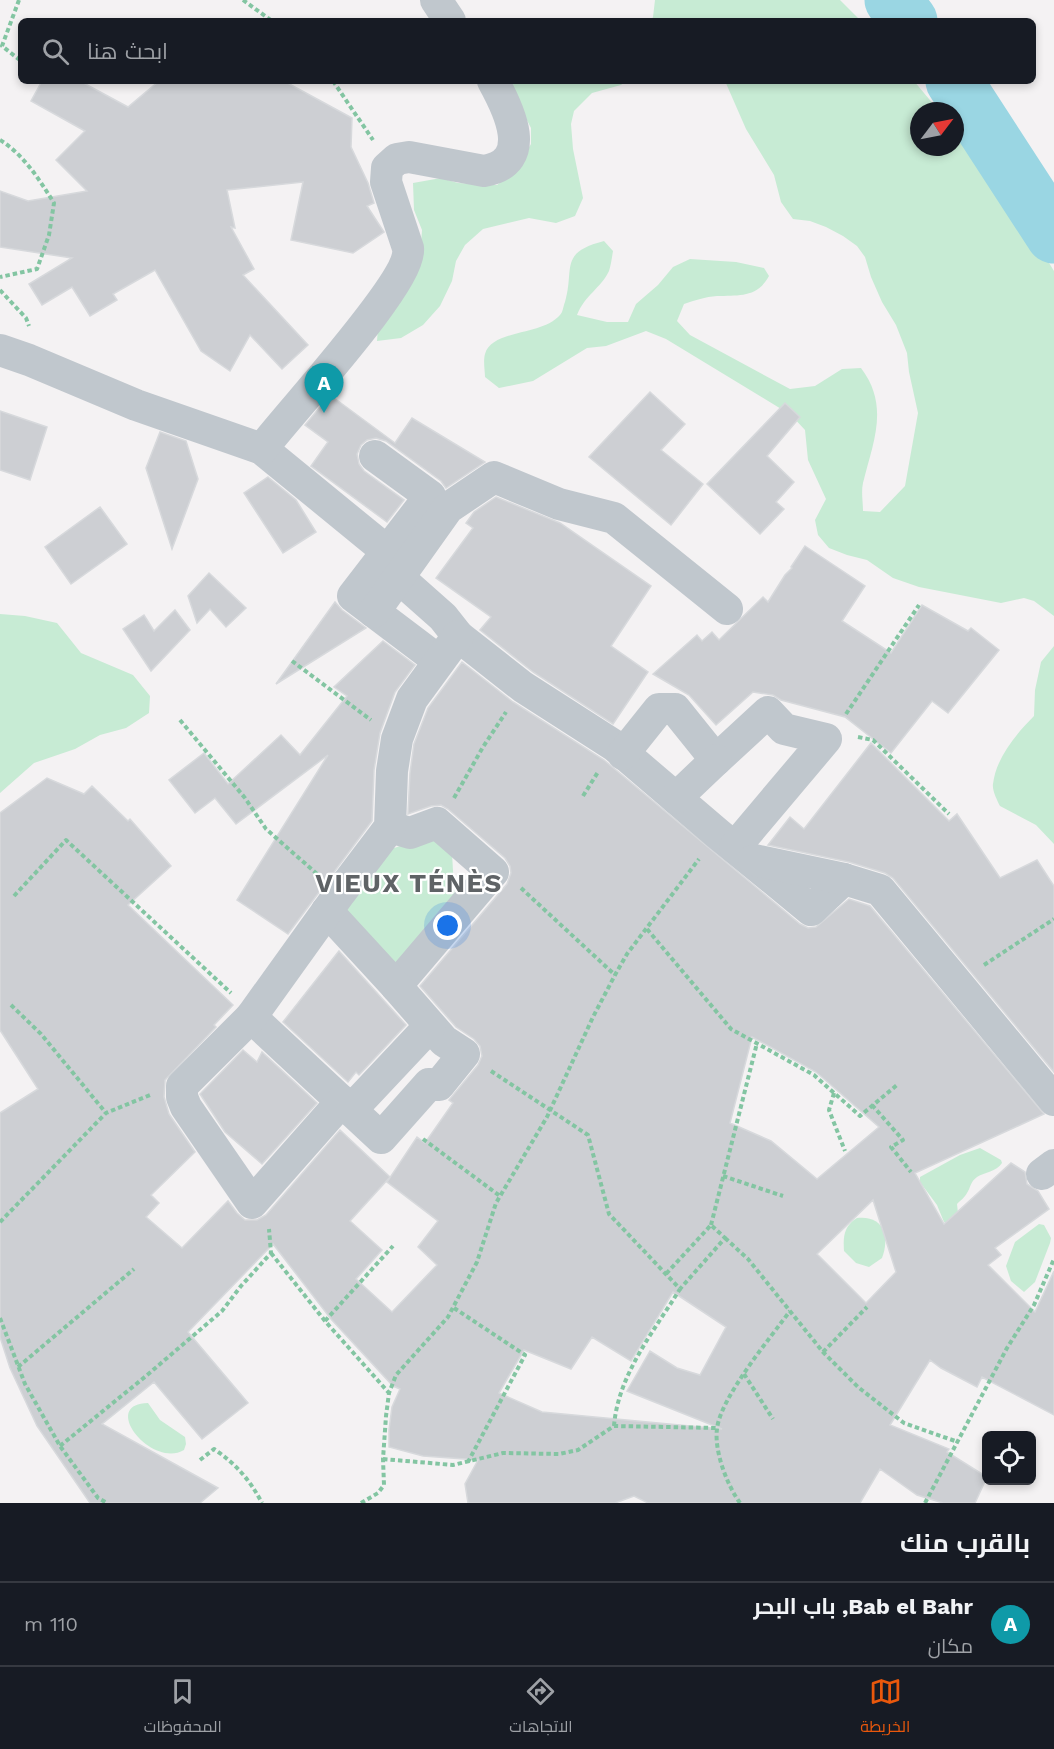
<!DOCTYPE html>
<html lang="ar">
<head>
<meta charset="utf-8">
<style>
	body { margin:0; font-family:"Work Sans",Cairo,sans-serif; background:#242831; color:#f1f3f6; direction:rtl }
	.controls { position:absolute; right:18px; bottom:18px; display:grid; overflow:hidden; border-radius:9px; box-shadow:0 3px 9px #0003 }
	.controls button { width:54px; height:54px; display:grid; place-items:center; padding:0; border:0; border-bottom:2px solid #363941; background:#171b24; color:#f1f3f6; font:30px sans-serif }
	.compass { position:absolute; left:910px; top:102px; width:54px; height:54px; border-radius:50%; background:#171b24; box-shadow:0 3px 9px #0003; rotate:58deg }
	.you { position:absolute; left:448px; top:926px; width:21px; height:21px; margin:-15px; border:4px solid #fff; border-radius:50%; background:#1a73e8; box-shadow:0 0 0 9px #1a73e833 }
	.badge { display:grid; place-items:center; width:39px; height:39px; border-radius:50%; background:#ea580c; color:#fff; font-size:20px; font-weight:700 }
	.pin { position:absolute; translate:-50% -50px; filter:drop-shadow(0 2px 3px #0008) }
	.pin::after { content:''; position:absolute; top:32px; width:21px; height:18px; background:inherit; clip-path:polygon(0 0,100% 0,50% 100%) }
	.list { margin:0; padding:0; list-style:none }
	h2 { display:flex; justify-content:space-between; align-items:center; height:78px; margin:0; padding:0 24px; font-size:26px }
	h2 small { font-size:20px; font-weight:400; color:#9ea1a6 }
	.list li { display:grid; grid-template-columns:39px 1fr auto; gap:18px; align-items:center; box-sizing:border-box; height:84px; padding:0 24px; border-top:2px solid #363941 }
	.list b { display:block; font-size:22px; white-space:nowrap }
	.list p { margin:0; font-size:20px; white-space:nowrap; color:#9ea1a6 }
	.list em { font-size:20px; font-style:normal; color:#9ea1a6 }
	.icon { flex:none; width:33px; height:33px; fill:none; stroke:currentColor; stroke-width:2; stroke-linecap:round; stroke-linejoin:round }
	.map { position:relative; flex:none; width:1054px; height:1503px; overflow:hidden; direction:ltr }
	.search { position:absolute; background:#171b24; box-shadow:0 3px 9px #0003; left:18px; right:18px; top:18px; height:66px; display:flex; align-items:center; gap:15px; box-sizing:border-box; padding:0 21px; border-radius:9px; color:#9ea1a6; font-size:22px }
	.sheet { height:162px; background:#171b24 }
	nav { display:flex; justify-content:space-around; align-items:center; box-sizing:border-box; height:84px; border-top:2px solid #363941; background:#171b24; font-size:16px; color:#9ea1a6 }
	nav a { display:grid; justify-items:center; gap:3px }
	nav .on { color:#ea580c }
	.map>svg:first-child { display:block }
</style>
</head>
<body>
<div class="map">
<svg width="1054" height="1503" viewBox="0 0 1054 1503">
	<rect width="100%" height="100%" fill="#f4f2f3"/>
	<!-- green -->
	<g fill="#c7ebd4">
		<path d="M655 0H840L861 21H651L653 17Z"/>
		<path d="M513 81H626L621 85 592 93 574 111 571 124 573 149 583 198 575 216 556 223 529 218 483 229 465 245 456 261 452 281 440 306 423 325 401 338 377 341 378 328 420 258 422 230 414 210 413 183 441 178 458 183 497 185 516 170 531 144V128L513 93Z"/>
		<path d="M725 81H914L939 111H919V147H955V129L1030 232 1054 271V616L1034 601 1024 598 1001 603 919 587 893 578 867 560 847 555 829 548 818 535 815 520 826 499 808 460 805 430 791 415 666 339 646 331 606 346 587 348 533 381 499 388 485 377C485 371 483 361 485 354 492 329 542 336 560 315 563 312 563 307 565 302 575 268 558 253 604 241L613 251C612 257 611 265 609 271 601 288 585 295 577 315L607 322H628L636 304 658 285 673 267 690 259 736 262 764 268 769 276C757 298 739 295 717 296 705 297 695 300 684 304L677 321 690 335 790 389 815 386 842 369 861 368C890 406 873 442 863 483 861 492 863 502 863 511L880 512 905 486 918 413 909 372 907 353 896 325 882 302 871 277 865 257 857 246 843 236 826 227 810 221 793 219 781 202 774 175 746 129Z"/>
		<path d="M0 614 25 616 57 623 81 653 133 675 150 696 149 713 126 728 100 735 75 749 34 763 0 793Z"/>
		<path d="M1054 646V844L1036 825 1000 806C997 800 992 790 993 784 996 758 1016 734 1034 716L1035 690 1041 662Z"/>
		<path d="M428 836 452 854 455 904 396 973 340 912 383 852Z"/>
		<path d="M980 1148 1001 1160 1002 1163C996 1172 985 1172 977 1177 970 1182 971 1187 967 1193 965 1197 960 1201 957 1204L958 1213 951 1225 944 1222 937 1205 920 1182V1177L960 1155Z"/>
		<path d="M857 1218C884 1215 890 1237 882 1258L869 1267 856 1263 844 1251C843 1236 844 1226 857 1218Z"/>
		<path d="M1039 1224 1044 1225 1051 1238 1050 1243 1035 1282 1024 1292 1011 1281 1006 1266 1015 1242Z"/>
		<path d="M148 1403 160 1420 185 1437 186 1444 184 1450C152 1469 99 1404 148 1403Z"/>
	</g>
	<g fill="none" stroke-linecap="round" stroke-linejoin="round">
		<!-- river -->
		<g stroke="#9ad6e3" stroke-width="57">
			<path d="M893 0 909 21"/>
			<path d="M954 81 1054 235"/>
		</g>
	</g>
	<!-- building -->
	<g fill="#cdcfd3" stroke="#d7d9dc" stroke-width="1.5" fill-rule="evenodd">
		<path d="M42 81H80L128 107 159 81H284L352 118 351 147 368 183 374 203 367 206 384 232 353 253 291 240 303 182 227 190 235 228 231 227 254 269 243 275 308 345 282 369 250 335 230 371 201 351 155 270 113 294 117 300 90 316 72 287 42 305 29 284 72 258 0 247V191L28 201 87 191 56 160 85 131 31 101Z"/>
		<path d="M650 392 685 424 661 450 703 484 671 525 589 457Z"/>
		<path d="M330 395 395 443 412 418 485 462 446 488 441 481 386 441 376 438 367 440 361 445 357 454 359 464 364 471 404 500 387 522 311 466 328 442 305 425Z"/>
		<path d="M785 403 800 417 767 456 794 482 776 502 784 509 760 534 707 484Z"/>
		<path d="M0 411 47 427 30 480 0 470Z"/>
		<path d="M160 432 186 441 198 479 172 549 146 468Z"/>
		<path d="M268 477 296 500 316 532 283 553 244 493Z"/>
		<path d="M496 497 560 523 651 586 611 646 648 672 613 724 533 672 480 630 491 617 436 578 473 528 466 523 474 512Z"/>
		<path d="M100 507 127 544 71 584 45 547Z"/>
		<path d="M805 546 865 586 842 621 891 653 922 605 968 631 971 628 999 650 948 713 932 701 891 753 845 717 781 700 773 695 753 692 716 725 689 695 653 674 697 635 702 641 712 632 719 640 763 597 768 602 785 575 792 568 791 567Z"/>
		<path d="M209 573 246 608 226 627 210 609 197 623 188 596Z"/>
		<path d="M335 602 342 610 366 628 276 684Z"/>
		<path d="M175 610 190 630 151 671 123 629 144 615 154 631Z"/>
		<path d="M383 641 415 665 395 692 380 733 374 770 372 821 288 934 237 900 328 755 236 824 215 798 195 813 169 780 204 753 228 784 281 735 300 755 347 696 334 687Z"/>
		<path d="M462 662 513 702 604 760 800 924 808 928 816 927 849 899 870 906 1044 1114 915 1173 944 1224 1011 1163 1025 1172 1027 1184 1038 1191 1049 1209 995 1248 1001 1255 988 1265 1035 1312 1054 1271V1415L982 1377 977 1387 941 1368 930 1360 890 1425 949 1449 947 1452 987 1477 975 1503H943L917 1495 880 1469 860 1503H648L634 1496 615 1503H468L465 1484 478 1460 423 1456 389 1447V1430L392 1407 400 1389 393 1386 331 1319 273 1244 188 1332 248 1403 202 1439 154 1382 102 1424 218 1488 200 1503H90L37 1426 10 1368 0 1337V1113L38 1089 0 1030V813L47 778 84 794 92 786 128 821 130 819 171 866 128 905 233 1005 214 1025 216 1027 165 1080 164 1097 169 1114 195 1152 151 1195 159 1203 146 1217 182 1248 228 1201 237 1213 245 1220H257L266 1215 340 1130 390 1177 350 1221 382 1250 356 1279 392 1312 437 1265 418 1247 438 1221 387 1182 417 1137 425 1143 453 1103 449 1100 478 1065 482 1056 480 1046 474 1039 456 1027 420 986 507 884 511 873 510 866 505 858 448 809 441 805 431 806 408 814 410 773 414 744 428 708ZM752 1037 816 1072 879 1127 817 1179 771 1141 730 1123ZM873 1200 896 1272 866 1303 817 1254ZM673 1292 726 1327 700 1375 677 1368 650 1351 627 1391 722 1429 542 1412 499 1393 524 1350 571 1369 592 1337 631 1361Z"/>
		<path d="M871 743 949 821 957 814 1000 878 1037 860 1054 886V1072L893 878 885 873 849 862 768 845 790 817 804 829Z"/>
		<path d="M339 951 406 1025 359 1075 356 1072 348 1082 283 1022Z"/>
		<path d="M243 1050 257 1062 262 1052 317 1103 262 1164 225 1132 200 1094Z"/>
	</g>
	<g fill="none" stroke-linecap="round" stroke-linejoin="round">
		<!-- path -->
		<g stroke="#83c5a2" stroke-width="4" stroke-dasharray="4.5 3" stroke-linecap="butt">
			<path d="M19 0 2 46 21 61"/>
			<path d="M243 0 272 21"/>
			<path d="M333 81 373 140"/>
			<path d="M0 140C24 155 39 179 54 203L49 235 37 269 0 277"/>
			<path d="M0 290 26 318 29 326"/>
			<path d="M292 661 371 720"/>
			<path d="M846 714 919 605"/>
			<path d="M180 720 245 798 266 829 317 874"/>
			<path d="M858 737 873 740 949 814"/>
			<path d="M583 796 598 772"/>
			<path d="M454 798 483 747 506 712"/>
			<path d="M521 888 615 975"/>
			<path d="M14 896 66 840 231 993"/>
			<path d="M647 929 731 1029 814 1075 860 1116 897 1085"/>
			<path d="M984 965 1054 919"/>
			<path d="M11 1005 41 1034 106 1113"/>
			<path d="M491 1071 588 1135 609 1214 680 1289 725 1238 711 1225 665 1275"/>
			<path d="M834 1093 829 1110 845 1151"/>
			<path d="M872 1105 903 1140 891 1147 911 1172"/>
			<path d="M423 1139 500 1196"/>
			<path d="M723 1176 783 1196"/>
			<path d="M0 1222 106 1113 150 1095"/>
			<path d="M711 1225 757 1043"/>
			<path d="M725 1238 748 1259 823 1352 858 1387 904 1423 958 1442"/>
			<path d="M271 1253 325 1321 389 1393"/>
			<path d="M454 1308 525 1355 468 1462"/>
			<path d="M0 1318 25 1384 60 1446 98 1498 107 1503"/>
			<path d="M325 1321 393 1246"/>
			<path d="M823 1352 867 1307"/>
			<path d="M18 1367 134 1269"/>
			<path d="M744 1374 773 1419"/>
			<path d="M614 1426C618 1375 654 1331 680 1289"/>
			<path d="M60 1446 146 1376 222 1311 241 1286 271 1253 269 1229"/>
			<path d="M383 1459 453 1465 503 1453 559 1454 578 1450 614 1426 717 1428"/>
			<path d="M200 1460 214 1449C236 1464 250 1480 262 1503"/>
			<path d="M361 1503 378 1493 384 1485 383 1459 386 1416 389 1393 396 1375 448 1317 477 1262 496 1203 547 1117 593 1017 615 975 627 954 699 859"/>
			<path d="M740 1503C727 1485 714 1451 717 1429 720 1398 771 1337 790 1311"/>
			<path d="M925 1503 1007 1348 1034 1305 1054 1259"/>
		</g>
		<!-- minor -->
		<g stroke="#c0c7cd" stroke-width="32">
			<path d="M436 0 450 21"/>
			<path d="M0 350 29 360 136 405 262 449 388 552 399 578 443 617 458 636 523 687 615 746 718 834 811 910 844 879 880 890 1054 1100"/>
			<path d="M262 449C287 415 413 281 408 248L386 182 387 168 397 159 409 157 484 171C535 162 509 110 493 81"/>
			<path d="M375 456 430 496 353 596 439 661"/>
			<path d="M374 612 448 508 494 477 559 504 614 518 727 609"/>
			<path d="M623 754 659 709H675L716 760 768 712 784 729 826 739 735 847"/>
			<path d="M676 798 716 760"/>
			<path d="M390 827 410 833 437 823 493 872 396 986"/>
			<path d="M754 860 844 879"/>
			<path d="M251 1017 381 1138 429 1084 439 1085 464 1054 444 1041 396 986 327 911"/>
			<path d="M342 1101 252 1203 186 1107 182 1097V1086L251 1017 340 893 390 827 392 771 397 739 412 699 458 636"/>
			<path d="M352 1109 430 1026"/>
			<path d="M1042 1174 1054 1165"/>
		</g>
	</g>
	<g text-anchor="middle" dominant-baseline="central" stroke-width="4.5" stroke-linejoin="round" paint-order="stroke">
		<!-- district labels -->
		<g font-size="26" font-weight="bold" letter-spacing="1.5" fill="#5f6366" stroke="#fff">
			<text x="409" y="883">VIEUX TÉNÈS</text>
		</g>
	</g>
</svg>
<div class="controls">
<button><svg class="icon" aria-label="locate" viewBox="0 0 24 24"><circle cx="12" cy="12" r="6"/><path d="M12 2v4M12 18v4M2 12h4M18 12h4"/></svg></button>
</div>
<svg class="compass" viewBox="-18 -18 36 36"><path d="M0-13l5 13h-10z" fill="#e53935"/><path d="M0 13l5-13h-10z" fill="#9ea1a6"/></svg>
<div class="you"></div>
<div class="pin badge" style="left:324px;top:413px;background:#0f9aa8">A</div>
<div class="search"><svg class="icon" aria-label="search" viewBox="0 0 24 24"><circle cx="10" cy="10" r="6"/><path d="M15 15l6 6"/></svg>ابحث هنا</div>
</div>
<section class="sheet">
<h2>بالقرب منك<small></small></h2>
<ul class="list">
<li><span class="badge" style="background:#0f9aa8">A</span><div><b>Bab el Bahr, باب البحر</b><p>مكان</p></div><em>110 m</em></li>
</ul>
</section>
<nav>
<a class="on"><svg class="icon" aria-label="map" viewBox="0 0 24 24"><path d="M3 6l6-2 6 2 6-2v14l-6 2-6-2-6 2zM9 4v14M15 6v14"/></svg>الخريطة</a>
<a><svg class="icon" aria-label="directions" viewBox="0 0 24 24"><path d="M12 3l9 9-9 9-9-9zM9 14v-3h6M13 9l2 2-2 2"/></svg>الاتجاهات</a>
<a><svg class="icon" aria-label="saved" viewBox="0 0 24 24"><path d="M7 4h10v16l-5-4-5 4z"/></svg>المحفوظات</a>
</nav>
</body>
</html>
